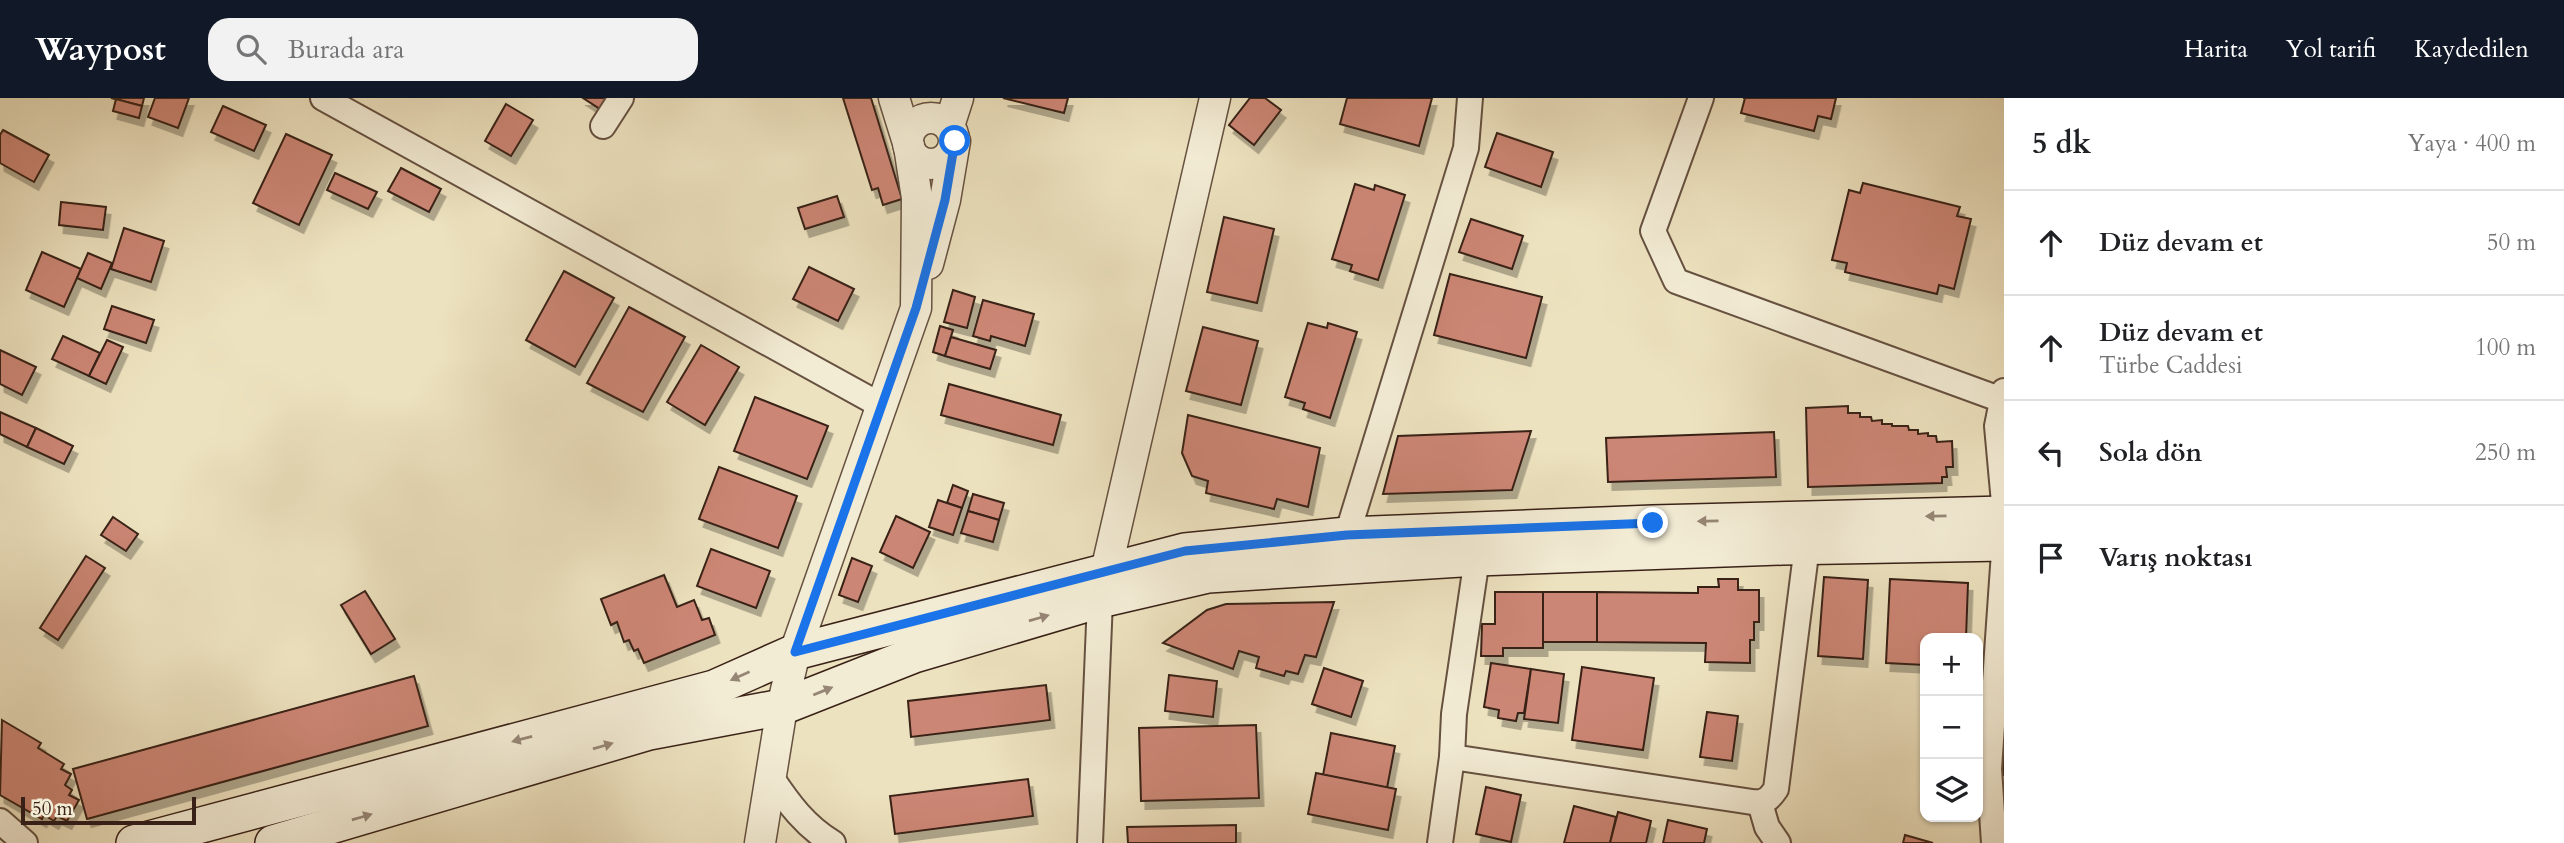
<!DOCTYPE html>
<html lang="tr">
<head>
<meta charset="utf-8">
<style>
	body { margin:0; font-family:Cardo,serif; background:#f2f2f2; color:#202124 }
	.controls { position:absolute; right:21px; bottom:21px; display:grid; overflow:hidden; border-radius:14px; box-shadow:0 2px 5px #0004 }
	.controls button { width:63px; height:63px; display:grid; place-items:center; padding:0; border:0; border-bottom:2px solid #e0e0e0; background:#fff; color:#202124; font:35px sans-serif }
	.scale { position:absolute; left:21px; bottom:18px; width:175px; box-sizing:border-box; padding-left:7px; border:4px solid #392117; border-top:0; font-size:19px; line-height:24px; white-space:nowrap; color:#392117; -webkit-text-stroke:5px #f3ecd5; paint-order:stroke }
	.stop { position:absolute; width:21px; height:21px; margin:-16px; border:5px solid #1a73e8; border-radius:50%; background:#fff }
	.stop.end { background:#1a73e8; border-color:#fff; box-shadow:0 2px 7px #0008 }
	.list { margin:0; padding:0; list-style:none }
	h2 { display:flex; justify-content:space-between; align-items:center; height:91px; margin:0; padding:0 28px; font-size:30px }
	h2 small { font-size:23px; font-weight:400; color:#757577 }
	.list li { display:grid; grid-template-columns:46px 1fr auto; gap:21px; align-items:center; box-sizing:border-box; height:105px; padding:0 28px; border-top:2px solid #e0e0e0 }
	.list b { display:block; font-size:26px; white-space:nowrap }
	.list p { margin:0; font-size:23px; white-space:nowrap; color:#757577 }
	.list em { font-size:23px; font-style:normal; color:#757577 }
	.icon { flex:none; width:38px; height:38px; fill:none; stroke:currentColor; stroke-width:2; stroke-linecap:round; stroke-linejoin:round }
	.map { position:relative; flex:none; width:2004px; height:745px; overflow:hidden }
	header { display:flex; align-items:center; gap:42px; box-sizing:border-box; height:98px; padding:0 35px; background:#111827; color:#fff }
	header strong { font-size:33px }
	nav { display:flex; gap:38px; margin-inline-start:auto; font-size:24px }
	.search { width:490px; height:63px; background:#f2f2f2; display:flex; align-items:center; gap:18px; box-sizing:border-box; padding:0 24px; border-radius:21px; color:#757577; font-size:26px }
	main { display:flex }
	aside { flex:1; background:#fff }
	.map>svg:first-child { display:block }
</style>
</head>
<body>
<header>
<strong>Waypost</strong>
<div class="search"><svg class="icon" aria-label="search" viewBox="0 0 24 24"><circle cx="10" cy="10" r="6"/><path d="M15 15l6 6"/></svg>Burada ara</div>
<nav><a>Harita</a><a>Yol tarifi</a><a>Kaydedilen</a></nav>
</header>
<main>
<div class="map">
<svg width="2004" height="745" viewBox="0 0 2004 745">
	<defs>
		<filter id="shadow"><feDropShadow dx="4.5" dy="8" stdDeviation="0" flood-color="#0004"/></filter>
	</defs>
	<rect width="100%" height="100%" fill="#ede2bf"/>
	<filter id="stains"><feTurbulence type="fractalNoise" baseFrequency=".00286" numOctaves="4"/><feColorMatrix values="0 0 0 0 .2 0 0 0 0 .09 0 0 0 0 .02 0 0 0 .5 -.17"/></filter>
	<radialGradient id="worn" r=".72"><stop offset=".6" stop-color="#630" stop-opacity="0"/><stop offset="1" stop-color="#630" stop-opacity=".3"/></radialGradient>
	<!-- building -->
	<g fill="#cc8675" stroke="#392117" stroke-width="2" filter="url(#shadow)">
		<path d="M111 0H144L142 8Z"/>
		<path d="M155 0H189L178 30 148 19Z"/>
		<path d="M583 0H607L600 11Z"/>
		<path d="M843 0H871L902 101 883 107 878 90 872 92Z"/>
		<path d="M1003 0H1068L1064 15Z"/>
		<path d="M1250 0H1265L1281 12 1254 47 1229 27Z"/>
		<path d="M1347 0H1432L1419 48 1340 26Z"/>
		<path d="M1743 0H1836L1831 21 1818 18 1814 33 1741 15 1745 0Z"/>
		<path d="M116 1 142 8 139 20 113 13Z"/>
		<path d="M506 6 533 22 511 58 485 43Z"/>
		<path d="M223 8 266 27 254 53 211 34Z"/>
		<path d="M3 32 49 57 34 84 0 65V37Z"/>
		<path d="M1497 35 1553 54 1541 89 1485 69Z"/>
		<path d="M286 36 332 57 299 127 253 105Z"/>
		<path d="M401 70 441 91 429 114 388 93Z"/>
		<path d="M335 75 377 94 368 111 327 92Z"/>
		<path d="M1863 85 1960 109 1957 118 1971 121 1954 191 1939 187 1937 196 1845 174 1847 165 1832 162 1849 92 1860 95Z"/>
		<path d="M1355 86 1374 92 1375 87 1405 97 1378 182 1350 173 1352 167 1332 161Z"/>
		<path d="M837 98 844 119 805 131 798 110Z"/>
		<path d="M61 104 106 109 103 132 59 127Z"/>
		<path d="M1224 119 1274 131 1257 205 1207 194Z"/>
		<path d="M1471 121 1523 138 1512 171 1459 154Z"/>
		<path d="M124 130 164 143 151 184 111 171Z"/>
		<path d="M42 154 81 171 64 209 26 192Z"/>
		<path d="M88 155 112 165 101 191 77 180Z"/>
		<path d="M809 169 854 191 838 223 793 201Z"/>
		<path d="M564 173 614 200 575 269 526 242Z"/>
		<path d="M1450 176 1542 199 1526 260 1434 237Z"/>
		<path d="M953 192 975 199 967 230 944 224Z"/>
		<path d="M983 202 1034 216 1025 248 991 238 990 243 973 238Z"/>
		<path d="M112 208 154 222 146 245 104 231Z"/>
		<path d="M629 209 685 239 643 314 587 285Z"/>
		<path d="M1308 225 1327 230 1328 225 1357 234 1330 320 1303 311 1305 305 1285 299Z"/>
		<path d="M940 228 953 232 945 258 933 254Z"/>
		<path d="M1203 229 1258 243 1241 307 1186 293Z"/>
		<path d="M63 238 100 255 89 278 52 261Z"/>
		<path d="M951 239 996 252 990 271 945 258Z"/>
		<path d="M107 242 123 249 106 286 89 278Z"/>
		<path d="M701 247 739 269 705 327 667 304Z"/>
		<path d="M0 252 36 269 22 297 0 286Z"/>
		<path d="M949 286 1061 317 1053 347 941 317Z"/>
		<path d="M755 299 828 328 807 381 734 353Z"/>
		<path d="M1848 308V315H1860V319H1871L1872 323 1882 322V326H1892V328H1908L1909 332H1918V336L1928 335V338H1936L1937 344 1952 343 1953 369H1946L1947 379H1942V385L1808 389 1806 310Z"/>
		<path d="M0 314 36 330 27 349 0 336Z"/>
		<path d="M1188 317 1320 350 1308 409 1277 401 1274 411 1206 395 1208 383 1192 378 1182 355Z"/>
		<path d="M36 330 73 348 64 366 27 349Z"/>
		<path d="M1531 333 1512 392 1383 396 1398 338Z"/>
		<path d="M1774 334 1776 379 1608 384 1606 340Z"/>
		<path d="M719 369 797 398 778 450 699 421Z"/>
		<path d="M953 387 968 393 962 410 947 405Z"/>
		<path d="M973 396 1004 405 999 422 968 413Z"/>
		<path d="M938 402 962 410 953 437 929 429Z"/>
		<path d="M968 413 999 422 993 444 961 435Z"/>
		<path d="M896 418 930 434 913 470 880 454Z"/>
		<path d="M113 419 138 436 126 453 101 437Z"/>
		<path d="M711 451 770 473 756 510 697 488Z"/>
		<path d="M86 458 105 470 58 542 40 530Z"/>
		<path d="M852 460 872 468 858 504 839 497Z"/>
		<path d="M664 477 677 509 694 502 702 522 709 520 715 537 644 565 638 551 634 553 629 542 624 544 617 524 611 527 601 501Z"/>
		<path d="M1824 479 1868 482 1863 561 1818 558Z"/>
		<path d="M1718 481H1738V492H1759V524H1754V542H1750V565L1705 564 1706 545 1597 544V494L1698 495V489H1719Z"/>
		<path d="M1890 481 1968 485 1966 540H1925V567L1886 565Z"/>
		<path d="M365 493 395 541 371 556 341 507Z"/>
		<path d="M1495 494H1543V550H1503V558H1481L1482 526H1495Z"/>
		<rect x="1543" y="494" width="54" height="50"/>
		<path d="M1334 504 1316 559 1305 557 1298 576 1286 573 1284 578 1256 570 1259 559 1239 553 1233 571 1163 545 1207 512 1226 506Z"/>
		<path d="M1491 565 1531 571 1524 615H1518L1516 623 1498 620 1499 612 1484 609Z"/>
		<path d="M1582 569 1654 580 1643 652 1572 642Z"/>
		<path d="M1324 570 1363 583 1351 619 1312 606Z"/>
		<path d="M1531 571 1564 576 1558 625 1524 621Z"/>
		<path d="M1169 577 1217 583 1213 619 1165 613Z"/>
		<path d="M414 578 428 628 87 721 73 671Z"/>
		<path d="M1046 587 1050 622 911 639 908 603Z"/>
		<path d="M1707 614 1738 618 1732 663 1700 659Z"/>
		<path d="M2 622 41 645 38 650 64 666 61 671 71 676 65 687 72 692 69 697 79 702 67 723 57 718 54 723 44 717 42 721 0 697Z"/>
		<path d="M1256 627 1259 700 1141 703 1139 630Z"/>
		<path d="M1331 635 1395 648 1387 690 1323 677Z"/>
		<path d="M2002 653H2004V677H2000Z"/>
		<path d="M1316 675 1396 691 1388 732 1308 716Z"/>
		<path d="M1028 681 1033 718 895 736 890 698Z"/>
		<path d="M1486 689 1521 697 1511 744 1476 736Z"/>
		<path d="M1574 708 1616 719 1610 745H1564Z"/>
		<path d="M1618 714 1651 723 1646 745H1610Z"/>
		<path d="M1668 722 1707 731 1704 745H1663Z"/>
		<path d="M1236 727V745H1128L1127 729Z"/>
		<path d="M1905 737 1933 745H1903Z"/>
	</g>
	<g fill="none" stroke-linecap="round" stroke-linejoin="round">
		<defs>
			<g id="minor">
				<path d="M323 0 882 308"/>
				<path d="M1701 0 1653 133 1676 183 2002 302"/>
				<path d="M603 28 621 0"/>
				<path d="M2004 293 1997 328 2004 405"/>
				<path d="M1347 437 1466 50 1470 0"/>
				<path d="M1452 659 1739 702C1758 705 1765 708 1776 691L1807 448"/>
				<path d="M771 679C789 706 805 728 833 745"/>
				<path d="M1760 705 1767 729 1778 745"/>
				<path d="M0 723 25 745"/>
				<path d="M1090 745 1100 502 1103 487"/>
				<path d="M1440 745 1452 659 1454 616 1477 460 1482 445"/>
				<path d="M1994 745 1989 671 2004 454"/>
			</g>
			<g id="tertiary">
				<circle cx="931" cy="43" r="23"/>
				<path d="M949 28 958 0"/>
				<path d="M928 166 945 102 955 43"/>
				<path d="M1106 473 1215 0"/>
				<path d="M760 745 782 609 795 554 916 210 917 100 909 48 894 0"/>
			</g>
			<g id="secondary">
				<path d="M134 745 714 590 795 554 1185 453 1347 437 1653 425 2004 416"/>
				<path d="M273 745 649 634 782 609 914 557 1100 502 1208 477 1477 460 1782 449 2004 445"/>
			</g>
		</defs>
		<!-- minor casing -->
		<use href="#minor" stroke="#665141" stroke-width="28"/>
		<!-- tertiary casing -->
		<use href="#tertiary" stroke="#665141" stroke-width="33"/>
		<!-- secondary casing -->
		<use href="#secondary" stroke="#392117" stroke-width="38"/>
		<!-- minor -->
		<use href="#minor" stroke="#f3ecd5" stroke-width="24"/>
		<!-- tertiary -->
		<use href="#tertiary" stroke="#f3ecd5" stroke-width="30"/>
		<!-- secondary -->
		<use href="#secondary" stroke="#f3ecd5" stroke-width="35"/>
	</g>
	<!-- one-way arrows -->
	<defs><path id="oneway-solid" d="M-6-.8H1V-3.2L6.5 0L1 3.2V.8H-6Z" transform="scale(1.75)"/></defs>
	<g fill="#968676">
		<use href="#oneway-solid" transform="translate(1936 418) rotate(179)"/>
		<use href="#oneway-solid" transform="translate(1708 423) rotate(179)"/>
		<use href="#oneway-solid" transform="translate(1039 520) rotate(-16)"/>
		<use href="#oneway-solid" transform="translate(740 578) rotate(156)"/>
		<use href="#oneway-solid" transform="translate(823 593) rotate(-22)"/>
		<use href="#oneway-solid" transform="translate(522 641) rotate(165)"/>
		<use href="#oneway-solid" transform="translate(603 648) rotate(-16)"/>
		<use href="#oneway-solid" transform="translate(362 719) rotate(-16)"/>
	</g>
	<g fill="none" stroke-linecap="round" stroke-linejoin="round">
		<!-- route -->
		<path stroke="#1a73e8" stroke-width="9" d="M955 43 945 102 916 210 795 554 1185 453 1347 437 1653 425"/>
	</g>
	<rect width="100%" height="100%" filter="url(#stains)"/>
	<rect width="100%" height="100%" fill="url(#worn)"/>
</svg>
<div class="controls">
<button>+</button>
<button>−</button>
<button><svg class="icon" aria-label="layers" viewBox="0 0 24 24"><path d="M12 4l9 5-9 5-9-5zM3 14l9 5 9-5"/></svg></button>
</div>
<div class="scale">50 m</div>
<div class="stop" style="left:955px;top:43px"></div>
<div class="stop end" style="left:1653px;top:425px"></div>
</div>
<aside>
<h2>5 dk<small>Yaya · 400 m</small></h2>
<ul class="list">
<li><svg class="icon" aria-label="ahead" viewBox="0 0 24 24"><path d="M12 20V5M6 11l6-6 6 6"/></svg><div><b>Düz devam et</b></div><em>50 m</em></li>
<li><svg class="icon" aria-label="ahead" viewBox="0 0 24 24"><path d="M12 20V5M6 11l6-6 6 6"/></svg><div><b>Düz devam et</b><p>Türbe Caddesi</p></div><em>100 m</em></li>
<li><svg class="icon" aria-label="left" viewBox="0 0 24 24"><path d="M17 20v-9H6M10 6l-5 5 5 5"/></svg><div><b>Sola dön</b></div><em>250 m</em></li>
<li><svg class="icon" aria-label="arrive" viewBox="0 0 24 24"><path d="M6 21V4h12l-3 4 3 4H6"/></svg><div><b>Varış noktası</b></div></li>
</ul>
</aside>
</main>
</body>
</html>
